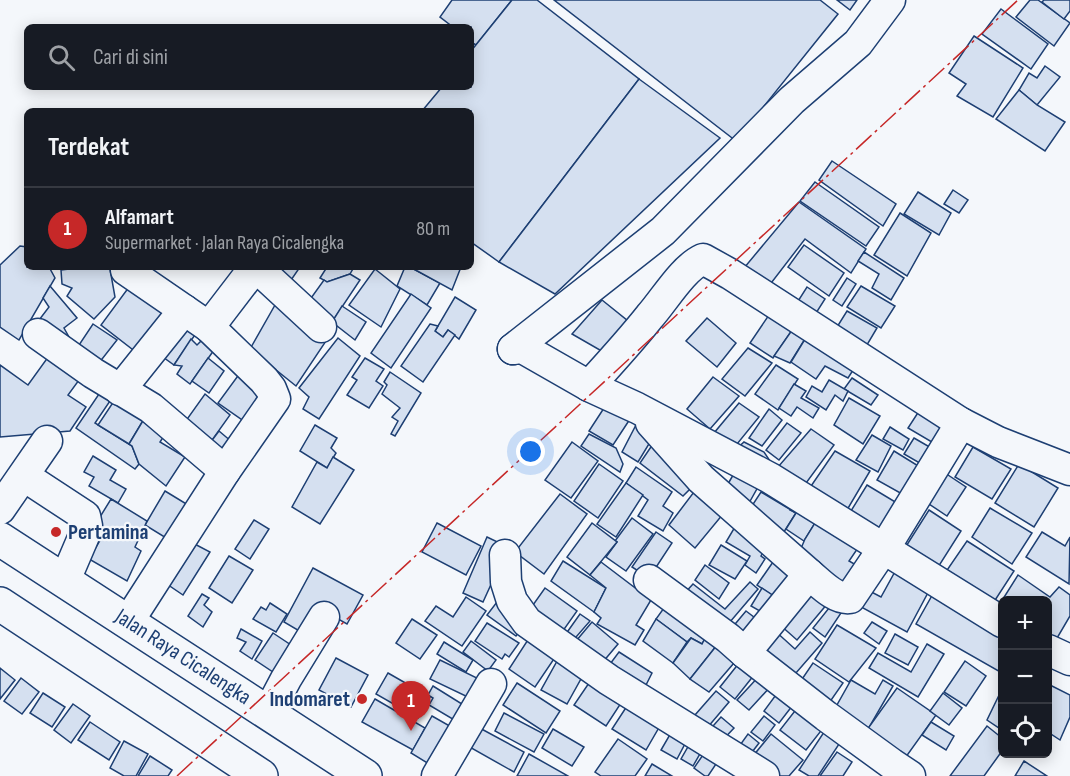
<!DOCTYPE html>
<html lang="id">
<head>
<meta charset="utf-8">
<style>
	body { margin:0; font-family:"Sofia Sans Condensed",sans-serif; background:#20242c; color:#f1f3f6 }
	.controls { position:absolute; right:18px; bottom:18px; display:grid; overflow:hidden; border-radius:9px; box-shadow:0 3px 15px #0003 }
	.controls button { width:54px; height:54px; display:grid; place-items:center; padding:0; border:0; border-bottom:2px solid #363941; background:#171b24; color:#f1f3f6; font:30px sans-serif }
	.you { position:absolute; left:531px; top:452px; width:21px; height:21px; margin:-15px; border:4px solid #fff; border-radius:50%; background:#1a73e8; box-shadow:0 0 0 9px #1a73e833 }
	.badge { display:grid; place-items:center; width:39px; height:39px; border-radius:50%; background:#c62828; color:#fff; font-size:20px; font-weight:700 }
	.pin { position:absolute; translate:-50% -50px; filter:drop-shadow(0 2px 3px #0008) }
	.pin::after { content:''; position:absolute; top:32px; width:21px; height:18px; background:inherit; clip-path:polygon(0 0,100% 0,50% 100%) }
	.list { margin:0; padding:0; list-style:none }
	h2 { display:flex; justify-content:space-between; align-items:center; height:78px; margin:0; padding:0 24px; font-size:26px }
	h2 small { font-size:20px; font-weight:400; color:#9ea1a6 }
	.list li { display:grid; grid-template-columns:39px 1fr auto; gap:18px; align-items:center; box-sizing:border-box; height:84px; padding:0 24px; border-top:2px solid #363941 }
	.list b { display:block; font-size:22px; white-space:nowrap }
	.list p { margin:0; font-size:20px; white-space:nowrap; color:#9ea1a6 }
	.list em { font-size:20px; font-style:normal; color:#9ea1a6 }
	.icon { flex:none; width:33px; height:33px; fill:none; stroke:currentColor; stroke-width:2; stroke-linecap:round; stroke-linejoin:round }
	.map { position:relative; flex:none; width:1070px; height:776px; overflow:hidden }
	.search { position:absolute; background:#171b24; box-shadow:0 3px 15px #0003; left:24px; top:24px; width:450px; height:66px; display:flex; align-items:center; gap:15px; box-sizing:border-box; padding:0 21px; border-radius:9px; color:#9ea1a6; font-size:22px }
	.panel { position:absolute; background:#171b24; box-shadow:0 3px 15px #0003; left:24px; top:108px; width:450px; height:162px; border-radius:9px }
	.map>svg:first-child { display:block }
</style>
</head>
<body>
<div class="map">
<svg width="1070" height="776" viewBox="0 0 1070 776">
	<rect width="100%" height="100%" fill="#f4f7fb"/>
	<!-- building -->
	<g fill="#d5e0f0" stroke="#1d3f73" stroke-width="1.5">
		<path d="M452 0H512L476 45 471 42V27H453L440 17Z"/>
		<path d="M512 0H537L639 79 499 262 471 242V111H422L442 87H471V51Z"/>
		<path d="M554 0H820L838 14 736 141Z"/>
		<path d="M837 0H857L850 10Z"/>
		<path d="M1030 0H1038L1070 23 1054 46 1016 17Z"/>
		<path d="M1044 0H1070V11L1064 19 1042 2Z"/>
		<path d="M1001 9 1048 44 1031 69 982 34Z"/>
		<path d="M974 36 1023 68 993 117 957 96 966 84 949 73Z"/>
		<path d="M1045 66 1060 77 1037 105 1019 90 1029 73 1037 78Z"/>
		<path d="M639 79 720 138 555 294 499 262Z"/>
		<path d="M1019 90 1037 105 1065 122 1045 151 996 119Z"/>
		<path d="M832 161 896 204 883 226 819 180Z"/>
		<path d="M815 182 879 227 866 246 800 201Z"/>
		<path d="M953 190 968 200 959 213 944 204Z"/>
		<path d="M918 192 951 213 939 235 904 214Z"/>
		<path d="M799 202 866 249 851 273 805 239 765 291 739 274Z"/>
		<path d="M900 213 931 233 907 276 874 255Z"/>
		<path d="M804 245 844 273 829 296 788 267Z"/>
		<path d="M20 246 27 247V267H49L55 278 19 340 0 327V265Z"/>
		<path d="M864 252 904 278 891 300 872 288 879 274 858 261Z"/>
		<path d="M86 267H117V271L110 269 115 297 94 319 67 296 72 288 62 284 61 270Z"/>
		<path d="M265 267H300L287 286Z"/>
		<path d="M327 267H354L350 274 327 282 320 278Z"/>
		<path d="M405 267H410L440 283 427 305 397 286Z"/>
		<path d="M410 267H461L452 290Z"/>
		<path d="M375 269 400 289 381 327 349 305Z"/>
		<path d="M350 274 360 280 332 322 306 305 324 280 327 282Z"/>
		<path d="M847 278 856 284 842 306 833 300Z"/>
		<path d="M50 286 77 318 64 328 74 346 36 324 49 307 43 298Z"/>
		<path d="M861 286 895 306 881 328 847 307Z"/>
		<path d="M129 287 172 317 141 356 101 325Z"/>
		<path d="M807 287 825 299 811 321 793 309Z"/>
		<path d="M411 294 431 308 391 368 371 353Z"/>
		<path d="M455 297 476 310 459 339 448 330 443 337 435 331Z"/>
		<path d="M279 298 330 335 296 386 250 349Z"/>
		<path d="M602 300 628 321 605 353 572 334Z"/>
		<path d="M342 306 366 322 355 340 332 322Z"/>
		<path d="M773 309 797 323 773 358 750 343Z"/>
		<path d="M847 311 877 328 861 355 832 335Z"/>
		<path d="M707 318 736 343 717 367 686 341Z"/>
		<path d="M181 321 197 332 174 365 156 352Z"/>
		<path d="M797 323 810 331 790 363 774 356Z"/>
		<path d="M93 324 117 340 95 368 73 354Z"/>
		<path d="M430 324 438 326 435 331 443 337 448 330 455 335 423 382 401 366Z"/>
		<path d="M810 331 857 364 848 378 825 366 816 379 791 362Z"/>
		<path d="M338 338 360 356 319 419 303 409 309 397 299 388Z"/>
		<path d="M191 339 197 345 203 339 214 350 190 384 177 374 182 366 174 365Z"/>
		<path d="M748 348 772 363 745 396 722 379Z"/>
		<path d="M51 353 82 376 68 395 86 407 70 431 0 437V365L28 385Z"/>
		<path d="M208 358 224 371 209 393 192 381Z"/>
		<path d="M365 358 384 369 376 381 383 386 369 408 347 395 357 380 352 377Z"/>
		<path d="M776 365 798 379 778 410 755 394Z"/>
		<path d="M390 372 421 393 395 436 391 434 398 421 392 417 400 408 382 394 387 385 384 382Z"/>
		<path d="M240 373 265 391 251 426 218 403Z"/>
		<path d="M713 377 739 396 710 429 687 409Z"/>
		<path d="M852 378 878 395 871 405 844 389Z"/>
		<path d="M829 380 848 391 843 401 835 395 826 410 806 397 812 386 822 392Z"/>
		<path d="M794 384 806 391 801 398 819 408 813 418 797 407 791 416 779 408Z"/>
		<path d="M99 394 110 401 95 423 132 446 139 464 135 469 76 428Z"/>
		<path d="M205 394 230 415 210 443 185 422Z"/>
		<path d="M118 395 147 414 129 444 98 425Z"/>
		<path d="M849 398 880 416 863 444 834 425Z"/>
		<path d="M739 403 759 417 733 449 714 433Z"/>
		<path d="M604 408 630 419 613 445 589 431Z"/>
		<path d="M921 408 955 428 942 448 908 428Z"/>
		<path d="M769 409 782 420 762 446 749 438Z"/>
		<path d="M147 414 169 428 160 442 185 457 166 486 139 464 132 446 129 444Z"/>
		<path d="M637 423 655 434 638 462 622 452Z"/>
		<path d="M787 423 801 433 779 460 766 450Z"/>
		<path d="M315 425 337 438 331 448 336 453 327 468 300 451Z"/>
		<path d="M890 427 909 439 903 450 883 439Z"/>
		<path d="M811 429 834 445 798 494 771 475Z"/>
		<path d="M219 431 232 442 231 457 210 443Z"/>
		<path d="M589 434 616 448 623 464 620 472 581 446Z"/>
		<path d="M872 435 891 446 878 472 856 460Z"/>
		<path d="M914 438 940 453 930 469 904 454Z"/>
		<path d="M655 441 699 480 683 496 640 463Z"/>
		<path d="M572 442 598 461 571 498 545 480Z"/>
		<path d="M744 442 764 452 772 464 730 455Z"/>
		<path d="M973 447 1011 469 992 499 955 477Z"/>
		<path d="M835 451 870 471 847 510 809 489Z"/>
		<path d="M894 451 928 472 911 499 877 480Z"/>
		<path d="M93 456 116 470 110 480 126 489 118 503 89 486 94 477 84 472Z"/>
		<path d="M333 457 354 470 320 524 292 507 317 462 327 468Z"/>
		<path d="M599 464 623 481 598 518 574 501Z"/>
		<path d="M1019 464 1058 488 1034 527 995 503Z"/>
		<path d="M636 467 672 492 663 506 673 513 663 531 638 516 648 500 626 483Z"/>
		<path d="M736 470 763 478 749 503 725 489Z"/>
		<path d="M942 471 966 487 947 516 923 500Z"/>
		<path d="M626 483 643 495 616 537 597 524Z"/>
		<path d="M700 484 728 508 695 548 669 525Z"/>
		<path d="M867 485 902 506 882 540 846 519Z"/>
		<path d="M165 491 193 508 171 541 145 525Z"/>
		<path d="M761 492 796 513 782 535 746 515Z"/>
		<path d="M560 494 587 514 544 574 515 552Z"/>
		<path d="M798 498 822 512 804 541 786 529 796 513 790 510Z"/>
		<path d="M111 499 147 521 135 547 141 551 127 581 89 559 102 537 92 530Z"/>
		<path d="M990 508 1032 533 1012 564 972 537Z"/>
		<path d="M929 510 961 531 935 572 903 551Z"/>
		<path d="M632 518 653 534 626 571 606 557 617 542 615 541Z"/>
		<path d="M818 518 860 545 849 561 863 569 844 595 796 560 805 539Z"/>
		<path d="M254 520 269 529 250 559 235 549Z"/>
		<path d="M739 520 768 543 761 556 765 559 756 573 745 565 750 556 726 542Z"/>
		<path d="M437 523 481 546 466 575 422 552Z"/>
		<path d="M592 523 617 542 590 575 567 557Z"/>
		<path d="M656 532 672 543 649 578 632 567Z"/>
		<path d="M1042 532 1065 546 1070 537 1069 584 1026 557Z"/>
		<path d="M487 537 508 547 483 602 463 593Z"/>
		<path d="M187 540 210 552 183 595 161 580Z"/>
		<path d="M967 541 1014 571 990 608 943 576Z"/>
		<path d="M721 545 747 561 735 579 709 565Z"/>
		<path d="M229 556 253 570 232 603 209 588Z"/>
		<path d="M563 561 606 588 594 612 551 581Z"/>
		<path d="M601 562 651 600 636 625 644 630 635 645 597 624 601 618 594 612 606 588 590 575Z"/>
		<path d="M773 562 799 575 782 602 757 585Z"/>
		<path d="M705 565 729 583 719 599 695 580Z"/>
		<path d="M313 568 363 595 347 624 315 606 301 632 284 622Z"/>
		<path d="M897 568 931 587 907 632 852 602 860 586 881 597Z"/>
		<path d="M1018 575 1050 597 1059 587 1070 595V616L1053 645 1048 642V600H1002V614L996 610Z"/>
		<path d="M815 581 833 597 797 640 779 624Z"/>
		<path d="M750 582 758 589 724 629 683 595 693 584 725 609Z"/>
		<path d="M545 588 577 611 560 635 528 612Z"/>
		<path d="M762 588 777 598 767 615 751 606Z"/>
		<path d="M934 592 1002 631V673L916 624Z"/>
		<path d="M202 594 209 598 204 605 212 612 203 627 188 616Z"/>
		<path d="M466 597 486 611 462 646 425 621 436 606 453 617Z"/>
		<path d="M669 601 710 629 702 644 691 638 687 642 656 619Z"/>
		<path d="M497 602 526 622 516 636 487 615Z"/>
		<path d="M270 603 287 614 276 632 253 619 261 607 266 610Z"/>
		<path d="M833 603 843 610 825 637 813 628Z"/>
		<path d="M746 611 763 624 748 642 731 629Z"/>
		<path d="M580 614 590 621 570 644 563 638Z"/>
		<path d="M412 619 437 635 420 659 396 643Z"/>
		<path d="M656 619 687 642 673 663 643 641Z"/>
		<path d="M592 622 618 644 597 669 571 647Z"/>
		<path d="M872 622 887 631 879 644 864 633Z"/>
		<path d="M487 623 519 643 509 657 505 654 502 659 475 641Z"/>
		<path d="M837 625 876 648 849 682 815 659Z"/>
		<path d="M241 629 262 641 252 659 240 651 246 642 237 638Z"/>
		<path d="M710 629 721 640 690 679 673 663 691 638 702 644Z"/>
		<path d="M774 630 795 649 810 632 822 643 789 681 755 651Z"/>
		<path d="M533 632 560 650 535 687 509 669Z"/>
		<path d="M273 633 297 649 279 676 255 660Z"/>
		<path d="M895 634 918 647 908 665 885 653Z"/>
		<path d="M721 640 740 656 709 692 690 679Z"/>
		<path d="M471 641 496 660 488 671 463 652Z"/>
		<path d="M444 642 473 660 466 672 437 654Z"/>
		<path d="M927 644 944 654 918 697 869 668 878 653 911 672Z"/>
		<path d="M619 652 652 673 640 697 604 672Z"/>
		<path d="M561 654 587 668 567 704 541 690Z"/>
		<path d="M336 658 368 675 351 707 319 690Z"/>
		<path d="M743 658 758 670 735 699 720 687Z"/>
		<path d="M440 660 481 680 472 699 430 679Z"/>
		<path d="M965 661 986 676 966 706 944 692Z"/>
		<path d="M813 663 843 683 827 706 798 685Z"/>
		<path d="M0 668 15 680 0 699Z"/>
		<path d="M388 673 430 697 418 718 376 694Z"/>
		<path d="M761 674 772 685 749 710 737 700Z"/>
		<path d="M21 678 39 692 22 714 4 701Z"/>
		<path d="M591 680 623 700 606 726 574 705Z"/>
		<path d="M851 680 875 694 883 680 893 686 867 731 833 712Z"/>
		<path d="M517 683 560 711 546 733 503 705Z"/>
		<path d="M1048 684 1070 695V717L1060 740 1048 732Z"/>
		<path d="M433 686 470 709 461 724 429 705 433 698 428 695Z"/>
		<path d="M781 688 796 701 779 723 764 711Z"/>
		<path d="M897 688 936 715 903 761 864 734Z"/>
		<path d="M1002 689V730L987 720Z"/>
		<path d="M716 691 729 702 702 734 688 723Z"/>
		<path d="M43 693 65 707 52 727 30 713Z"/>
		<path d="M943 693 962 708 949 725 930 711Z"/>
		<path d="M375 699 425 728 413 750 362 722Z"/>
		<path d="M73 704 90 716 71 743 54 730Z"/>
		<path d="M627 706 661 724 646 750 612 729Z"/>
		<path d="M798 707 824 727 806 750 780 730Z"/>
		<path d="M504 713 544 734 534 752 495 731Z"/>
		<path d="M432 716 455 729 434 767 411 753Z"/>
		<path d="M764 716 775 725 763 741 751 732Z"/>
		<path d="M721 717 734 728 718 745 706 734Z"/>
		<path d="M90 722 120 742 109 760 78 740Z"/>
		<path d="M931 722 954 736 946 750 922 735Z"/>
		<path d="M830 723 852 753 839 744 818 776H809L799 770Z"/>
		<path d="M476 726 524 752 514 772 466 745Z"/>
		<path d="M987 726 1002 738V751L984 776H950Z"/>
		<path d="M553 729 584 747 572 766 542 748Z"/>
		<path d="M672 731 687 740 677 759 661 750Z"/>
		<path d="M748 734 759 743 746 760 735 752Z"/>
		<path d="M771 734 803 760 789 776H777L753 756Z"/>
		<path d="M693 738 705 745 693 766 681 759Z"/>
		<path d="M618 739 647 759 635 776H601L595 772Z"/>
		<path d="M124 741 148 754 136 776H124L110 768Z"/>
		<path d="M707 749 720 758 708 776H705L694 768Z"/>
		<path d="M837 752 852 762 843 776H820Z"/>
		<path d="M529 754 568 776H517Z"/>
		<path d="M150 756 172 770 168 776H138Z"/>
		<path d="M1024 761 1047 776H1015Z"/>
		<path d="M652 764 672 776H645Z"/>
	</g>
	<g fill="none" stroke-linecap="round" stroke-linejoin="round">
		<defs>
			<g id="minor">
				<path d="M256 267 321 327"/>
				<path d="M126 270 209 327 264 380 271 389 275 399 225 471 128 622"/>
				<path d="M209 327 255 267"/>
				<path d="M38 334 93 373 151 408 225 471"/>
				<path d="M513 349 521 348 526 350 589 386C610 363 631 340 650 316 665 299 683 268 703 259L730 274 961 423 998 442 1070 470"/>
				<path d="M513 349 663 231 792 100 858 43 890 0"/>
				<path d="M589 386 637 408 770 478 1002 622"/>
				<path d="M120 390 184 310"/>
				<path d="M651 423 701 479 809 574"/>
				<path d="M24 476 85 516 87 526 86 531 65 580"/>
				<path d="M0 509 47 441"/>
				<path d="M505 555 506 582 512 601 527 622 609 680 764 776"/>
				<path d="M649 580 728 638 745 653 826 716 892 764 910 776"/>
				<path d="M1048 650 1070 660"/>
				<path d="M745 653 809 574C820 583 835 600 850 598L877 558 884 549 961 423"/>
				<path d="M268 713 286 679 324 617"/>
				<path d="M437 776 491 684"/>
			</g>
			<g id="highway">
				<path d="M0 539 365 776"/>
				<path d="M0 604 261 776"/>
			</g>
		</defs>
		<!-- minor casing -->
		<use href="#minor" stroke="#1d3f73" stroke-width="33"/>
		<!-- highway casing -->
		<use href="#highway" stroke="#1d3f73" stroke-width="36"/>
		<!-- minor -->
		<use href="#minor" stroke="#f4f7fb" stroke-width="30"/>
		<!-- highway -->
		<use href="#highway" stroke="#f4f7fb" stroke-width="33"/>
		<!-- power -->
		<path stroke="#c62828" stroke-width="1.5" stroke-dasharray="21 4.5 3 4.5" stroke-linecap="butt" d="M177 776 1018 0"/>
	</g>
	<!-- markers -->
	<g fill="#c62828" stroke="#f4f7fb" stroke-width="2">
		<circle cx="56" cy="532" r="6"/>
		<circle cx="362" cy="699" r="6"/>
	</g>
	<g text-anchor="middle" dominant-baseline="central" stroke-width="4.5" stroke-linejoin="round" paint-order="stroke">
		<!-- poi labels -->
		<g font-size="22" font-weight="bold" fill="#1d3f73" stroke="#f4f7fb" text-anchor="start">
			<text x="68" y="532">Pertamina</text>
			<text x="350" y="699" text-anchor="end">Indomaret</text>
		</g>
		<!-- street labels -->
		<g font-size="22" fill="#1d3f73" stroke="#f4f7fb">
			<text transform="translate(183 657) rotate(33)">Jalan Raya Cicalengka</text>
		</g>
	</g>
</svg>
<div class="controls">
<button>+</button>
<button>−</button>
<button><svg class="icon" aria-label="locate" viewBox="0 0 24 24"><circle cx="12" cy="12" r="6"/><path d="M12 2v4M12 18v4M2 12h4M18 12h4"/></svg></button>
</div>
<div class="you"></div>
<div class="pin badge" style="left:411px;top:731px">1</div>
<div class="search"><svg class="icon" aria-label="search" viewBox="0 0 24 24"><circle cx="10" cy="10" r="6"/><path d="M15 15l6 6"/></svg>Cari di sini</div>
<section class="panel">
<h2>Terdekat<small></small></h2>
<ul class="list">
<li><span class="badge">1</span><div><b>Alfamart</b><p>Supermarket · Jalan Raya Cicalengka</p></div><em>80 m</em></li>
</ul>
</section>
</div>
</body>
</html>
